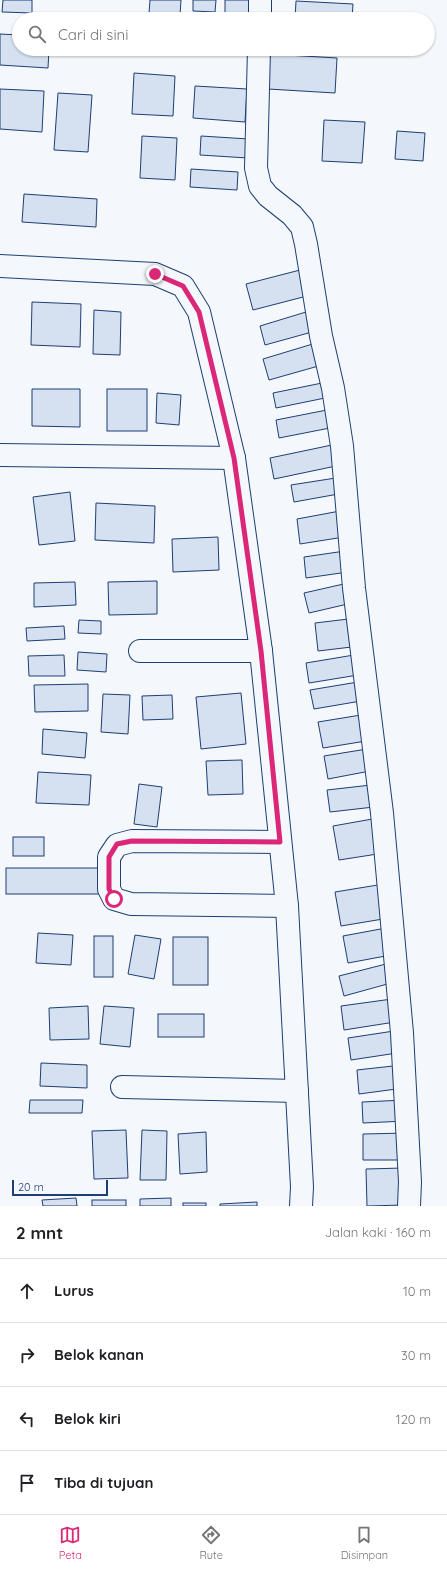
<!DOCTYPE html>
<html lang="id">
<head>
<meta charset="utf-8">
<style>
	body { margin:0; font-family:Quicksand,sans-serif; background:#f2f2f2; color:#202124 }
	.scale { position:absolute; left:12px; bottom:10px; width:96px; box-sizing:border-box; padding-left:4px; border:2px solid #1d3f73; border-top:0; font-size:11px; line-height:14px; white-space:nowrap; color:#1d3f73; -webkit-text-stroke:3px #f4f7fb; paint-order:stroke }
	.stop { position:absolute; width:12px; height:12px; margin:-9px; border:3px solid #db2777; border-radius:50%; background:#fff }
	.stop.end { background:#db2777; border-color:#fff; box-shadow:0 1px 4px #0008 }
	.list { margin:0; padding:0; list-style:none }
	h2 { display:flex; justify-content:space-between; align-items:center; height:52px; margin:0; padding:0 16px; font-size:17px }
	h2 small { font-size:13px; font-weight:400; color:#757577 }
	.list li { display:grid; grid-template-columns:26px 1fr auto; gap:12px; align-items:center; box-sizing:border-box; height:64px; padding:0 16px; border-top:1px solid #e0e0e0 }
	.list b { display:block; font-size:15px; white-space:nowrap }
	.list em { font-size:13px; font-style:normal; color:#757577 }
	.icon { flex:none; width:22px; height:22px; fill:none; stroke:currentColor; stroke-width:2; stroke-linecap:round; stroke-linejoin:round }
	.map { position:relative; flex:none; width:447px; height:1206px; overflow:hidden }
	.search { position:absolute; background:#fff; box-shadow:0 1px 3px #0004; left:12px; right:12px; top:12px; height:44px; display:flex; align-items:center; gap:10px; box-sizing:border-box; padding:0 14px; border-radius:22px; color:#757577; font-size:15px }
	.sheet { height:308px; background:#fff }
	nav { display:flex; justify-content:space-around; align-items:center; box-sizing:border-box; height:56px; border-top:1px solid #e0e0e0; background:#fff; font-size:11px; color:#757577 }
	nav a { display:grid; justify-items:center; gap:2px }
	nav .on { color:#db2777 }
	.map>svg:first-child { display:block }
</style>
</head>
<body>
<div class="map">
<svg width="447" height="1206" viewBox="0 0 447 1206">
	<rect width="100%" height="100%" fill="#f4f7fb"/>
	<!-- building -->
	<g fill="#d5e0f0" stroke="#1d3f73">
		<path d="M3 0H32V13L2 12Z"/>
		<path d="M150 0H181L180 15 149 13Z"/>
		<path d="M193 0H216L215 12 193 11Z"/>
		<path d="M225 0H256L254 19 225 18Z"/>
		<path d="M296 1 353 4 352 19H295Z"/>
		<path d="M0 34 19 35V49H49L48 68 0 65Z"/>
		<path d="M270 54 337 58 335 93 268 89Z"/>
		<path d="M134 73 175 76 173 116 132 114Z"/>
		<path d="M195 86 247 89 245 122 193 118Z"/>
		<path d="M0 89 44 91 42 132 0 129Z"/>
		<path d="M58 93 92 95 88 152 54 150Z"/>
		<path d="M324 120 365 122 362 163 322 161Z"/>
		<path d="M397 131 425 133 423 161 395 159Z"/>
		<path d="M142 136 177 138 175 180 140 178Z"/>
		<path d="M201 136 249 139 248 158 200 155Z"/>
		<path d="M191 169 238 172 237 190 190 187Z"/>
		<path d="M24 194 97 199 96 227 22 222Z"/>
		<path d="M300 270 307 296 253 310 246 284Z"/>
		<path d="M32 302 81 304 80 347 31 345Z"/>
		<path d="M94 310 121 312 120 355 93 354Z"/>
		<path d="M306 312 312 332 265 345 260 326Z"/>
		<path d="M316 343 322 365 269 380 263 359Z"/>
		<path d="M327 382 330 397 276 408 273 393Z"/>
		<path d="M32 389H80V427L32 426Z"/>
		<rect x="107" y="389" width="40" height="42"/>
		<path d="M157 393 181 395 179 425 156 423Z"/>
		<path d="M332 409 335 427 279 438 276 420Z"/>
		<path d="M332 445 336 466 274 479 270 458Z"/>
		<path d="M342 477 344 493 294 502 291 485Z"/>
		<path d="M70 492 75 541 39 545 33 497Z"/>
		<path d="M96 503 155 506 154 543 95 540Z"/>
		<path d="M340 511 344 537 300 544 297 519Z"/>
		<path d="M218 537 219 570 173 572 172 539Z"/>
		<path d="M345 551 348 572 306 578 304 557Z"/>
		<path d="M157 581V614L109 615 108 582Z"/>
		<path d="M75 582 76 605 34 607V583Z"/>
		<path d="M348 583 352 603 309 613 304 593Z"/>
		<path d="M357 618 360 646 318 651 315 623Z"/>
		<path d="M79 620 101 621V634L78 633Z"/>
		<path d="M64 626 65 639 27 641 26 628Z"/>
		<path d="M78 652 107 654 106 672 77 670Z"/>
		<path d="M64 655 65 676H29L28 656Z"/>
		<path d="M354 655 358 675 309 683 306 663Z"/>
		<path d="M358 682 361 701 314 709 310 690Z"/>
		<path d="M88 684V711L35 712 34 685Z"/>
		<path d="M241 693 246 744 201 749 196 697Z"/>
		<path d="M103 694 130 695 128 734 101 732Z"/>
		<path d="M172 695 173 719 143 720 142 696Z"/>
		<path d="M361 715 366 741 323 748 318 722Z"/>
		<path d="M43 729 87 733 85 758 42 754Z"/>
		<path d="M367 749 370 771 328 779 324 756Z"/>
		<path d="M242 760 243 794 208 795 206 761Z"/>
		<path d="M38 772 91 775 89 805 36 803Z"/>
		<path d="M139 784 162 787 157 827 134 824Z"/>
		<path d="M371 785 374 807 330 812 327 790Z"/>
		<path d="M378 818 384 853 339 860 333 826Z"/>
		<rect x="13" y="837" width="31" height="19"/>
		<rect x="6" y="868" width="94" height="26"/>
		<path d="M384 884 389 918 341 926 335 892Z"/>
		<path d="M386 928 391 955 348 963 343 936Z"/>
		<path d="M38 933 73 935 71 965 36 963Z"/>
		<path d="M135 935 161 939 154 979 128 974Z"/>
		<rect x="94" y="936" width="19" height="41"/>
		<rect x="173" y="937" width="35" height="48"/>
		<path d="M386 964 391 983 344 996 339 976Z"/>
		<path d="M392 999 395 1022 344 1030 341 1006Z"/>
		<path d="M88 1006 89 1039 50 1040 49 1008Z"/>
		<path d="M104 1006 134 1008 130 1047 100 1044Z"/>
		<rect x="158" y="1014" width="46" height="23"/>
		<path d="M394 1031 397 1053 351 1060 348 1038Z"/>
		<path d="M41 1063 87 1065V1088L40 1086Z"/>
		<path d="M402 1065 404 1088 359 1094 357 1070Z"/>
		<path d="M30 1100H83L82 1113H29Z"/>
		<path d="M405 1100 406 1121 363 1123 362 1102Z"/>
		<path d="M126 1130 128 1178 94 1179 92 1131Z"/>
		<path d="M142 1130 167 1131 166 1180H140Z"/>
		<path d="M206 1132 207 1172 180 1174 178 1134Z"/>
		<path d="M407 1133V1160H363V1134Z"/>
		<path d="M403 1168 404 1205 367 1206 366 1169Z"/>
		<path d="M76 1198 77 1206H43L42 1200Z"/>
		<path d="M171 1198V1206H140V1199Z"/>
		<rect x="92" y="1200" width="34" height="6"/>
		<path d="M257 1202V1206H220V1204Z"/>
		<rect x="183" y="1203" width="23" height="3"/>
	</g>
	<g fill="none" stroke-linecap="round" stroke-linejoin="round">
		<defs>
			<g id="minor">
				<path d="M260 19V0"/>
				<path d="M259 49 256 168 260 186 268 196 292 215 302 227 306 244 321 336 333 388 342 446 354 588 382 813 402 1033 410 1182 409 1206"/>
				<path d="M0 266 155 274 183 286 199 312 234 458 261 651 287 906 302 1187 301 1206"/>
				<path d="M0 455 234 458"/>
				<path d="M140 651H261"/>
				<path d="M280 842 132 841 117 845 109 857V889L114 899 131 904 287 906"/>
				<path d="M122 1087 297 1091"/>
			</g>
		</defs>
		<!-- minor casing -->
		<use href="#minor" stroke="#1d3f73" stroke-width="24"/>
		<!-- minor -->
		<use href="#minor" stroke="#f4f7fb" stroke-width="22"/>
	</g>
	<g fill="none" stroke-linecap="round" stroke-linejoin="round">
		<!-- route -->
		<path stroke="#db2777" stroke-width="5" d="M114 899 109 889V857L117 844 132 841 280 842 261 651 234 458 199 312 183 286 155 274"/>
	</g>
</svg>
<div class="scale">20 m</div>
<div class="stop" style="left:114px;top:899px"></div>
<div class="stop end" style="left:155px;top:274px"></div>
<div class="search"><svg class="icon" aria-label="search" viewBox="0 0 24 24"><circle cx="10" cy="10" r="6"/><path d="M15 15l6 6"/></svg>Cari di sini</div>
</div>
<section class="sheet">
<h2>2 mnt<small>Jalan kaki · 160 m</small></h2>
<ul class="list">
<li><svg class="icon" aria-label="ahead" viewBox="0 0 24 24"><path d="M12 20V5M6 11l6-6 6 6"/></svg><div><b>Lurus</b></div><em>10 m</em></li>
<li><svg class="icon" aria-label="right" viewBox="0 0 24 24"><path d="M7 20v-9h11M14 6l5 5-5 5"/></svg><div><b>Belok kanan</b></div><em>30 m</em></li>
<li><svg class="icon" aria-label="left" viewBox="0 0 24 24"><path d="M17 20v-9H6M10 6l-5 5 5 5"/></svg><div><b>Belok kiri</b></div><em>120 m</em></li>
<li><svg class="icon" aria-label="arrive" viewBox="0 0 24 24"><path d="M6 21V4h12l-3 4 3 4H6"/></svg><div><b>Tiba di tujuan</b></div></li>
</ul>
</section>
<nav>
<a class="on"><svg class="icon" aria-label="map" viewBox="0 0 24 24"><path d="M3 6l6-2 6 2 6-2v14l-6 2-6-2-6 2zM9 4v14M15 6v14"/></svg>Peta</a>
<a><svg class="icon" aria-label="directions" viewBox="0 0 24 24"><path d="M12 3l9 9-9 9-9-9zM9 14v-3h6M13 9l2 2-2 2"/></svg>Rute</a>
<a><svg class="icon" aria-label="saved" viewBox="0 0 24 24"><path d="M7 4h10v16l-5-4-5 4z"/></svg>Disimpan</a>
</nav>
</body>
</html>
